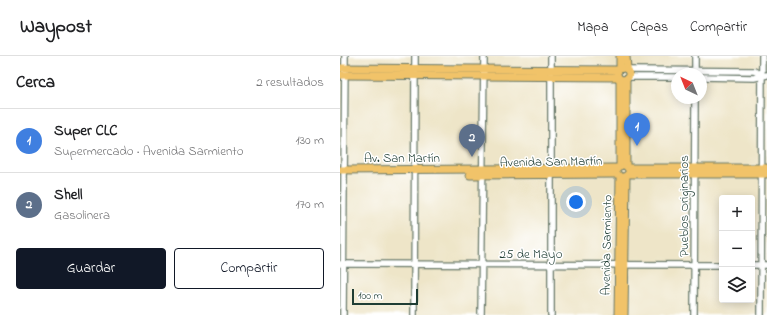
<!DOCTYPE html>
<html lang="es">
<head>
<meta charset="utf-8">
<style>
	body { margin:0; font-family:"Indie Flower",sans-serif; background:#f6f6f6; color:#202124 }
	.controls { position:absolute; right:12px; bottom:12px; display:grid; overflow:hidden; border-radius:4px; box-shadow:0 2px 10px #0003 }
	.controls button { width:36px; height:36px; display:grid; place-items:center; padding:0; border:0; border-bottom:1px solid #e0e0e0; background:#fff; color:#202124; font:20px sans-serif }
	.compass { position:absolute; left:331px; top:12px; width:36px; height:36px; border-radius:50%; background:#fff; box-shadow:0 2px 10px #0003; rotate:317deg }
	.scale { position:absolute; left:12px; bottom:10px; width:66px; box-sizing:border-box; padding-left:4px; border:2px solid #1f3d34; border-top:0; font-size:11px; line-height:14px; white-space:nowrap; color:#1f3d34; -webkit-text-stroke:3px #fff; paint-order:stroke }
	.you { position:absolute; left:236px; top:146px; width:14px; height:14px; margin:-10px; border:3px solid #fff; border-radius:50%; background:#1a73e8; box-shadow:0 0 0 6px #1a73e833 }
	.badge { display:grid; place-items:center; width:26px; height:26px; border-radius:50%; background:#111827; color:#fff; font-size:13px; font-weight:700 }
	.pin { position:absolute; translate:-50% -33px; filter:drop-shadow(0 1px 2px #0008) }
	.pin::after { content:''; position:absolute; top:21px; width:14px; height:12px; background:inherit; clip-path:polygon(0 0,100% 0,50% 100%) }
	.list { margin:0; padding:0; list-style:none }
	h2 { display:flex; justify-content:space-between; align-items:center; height:52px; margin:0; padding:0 16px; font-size:17px }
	h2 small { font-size:13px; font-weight:400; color:#757577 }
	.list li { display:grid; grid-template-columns:26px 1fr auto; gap:12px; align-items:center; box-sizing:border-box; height:64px; padding:0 16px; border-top:1px solid #e0e0e0 }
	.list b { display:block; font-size:15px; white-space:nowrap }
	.list p { margin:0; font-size:13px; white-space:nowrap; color:#757577 }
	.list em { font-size:13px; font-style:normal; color:#757577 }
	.actions { display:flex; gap:8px; padding:12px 16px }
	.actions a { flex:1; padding:9px 0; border:1px solid #111827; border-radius:4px; text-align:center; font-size:14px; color:#111827 }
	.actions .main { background:#111827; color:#fff }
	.icon { flex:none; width:22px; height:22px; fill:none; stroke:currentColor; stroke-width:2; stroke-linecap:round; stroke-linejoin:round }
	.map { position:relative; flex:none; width:427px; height:259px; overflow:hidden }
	header { display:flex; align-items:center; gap:24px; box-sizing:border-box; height:56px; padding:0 20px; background:#fff; border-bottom:1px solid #e0e0e0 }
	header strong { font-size:19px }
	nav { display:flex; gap:22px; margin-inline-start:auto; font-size:14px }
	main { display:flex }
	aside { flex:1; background:#fff }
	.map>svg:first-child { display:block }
</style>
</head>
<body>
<header>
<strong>Waypost</strong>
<nav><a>Mapa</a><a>Capas</a><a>Compartir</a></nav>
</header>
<main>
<aside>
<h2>Cerca<small>2 resultados</small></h2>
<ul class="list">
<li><span class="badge" style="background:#3f7fe0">1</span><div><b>Super CLC</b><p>Supermercado · Avenida Sarmiento</p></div><em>130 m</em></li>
<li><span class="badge" style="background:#5c6f8a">2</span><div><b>Shell</b><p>Gasolinera</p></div><em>170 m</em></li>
</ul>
<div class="actions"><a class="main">Guardar</a><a>Compartir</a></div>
</aside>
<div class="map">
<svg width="427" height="259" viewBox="0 0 427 259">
	<rect width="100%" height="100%" fill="#fff"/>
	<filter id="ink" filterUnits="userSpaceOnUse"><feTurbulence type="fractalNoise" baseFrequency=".025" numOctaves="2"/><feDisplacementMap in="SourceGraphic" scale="8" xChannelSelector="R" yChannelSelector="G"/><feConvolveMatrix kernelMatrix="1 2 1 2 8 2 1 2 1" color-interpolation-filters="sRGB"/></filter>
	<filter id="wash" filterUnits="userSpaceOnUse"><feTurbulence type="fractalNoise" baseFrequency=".012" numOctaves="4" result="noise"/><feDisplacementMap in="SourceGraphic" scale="16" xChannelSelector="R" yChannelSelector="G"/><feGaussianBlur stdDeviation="0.9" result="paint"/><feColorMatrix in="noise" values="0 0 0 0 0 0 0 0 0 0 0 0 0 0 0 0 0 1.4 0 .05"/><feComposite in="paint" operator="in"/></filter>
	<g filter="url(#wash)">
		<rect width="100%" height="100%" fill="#eee5c8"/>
	</g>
	<g filter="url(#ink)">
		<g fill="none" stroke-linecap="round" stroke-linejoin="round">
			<defs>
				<g id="minor">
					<path d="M288 14 414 15 422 19"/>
					<path d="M355 18V0"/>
					<path d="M289 21H337"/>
					<path d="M361 21 414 22 427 19"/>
					<path d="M0 208 382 209"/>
					<path d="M412 209H427"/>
					<path d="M3 259 5 0"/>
					<path d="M74 259 75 0"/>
					<path d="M141 259 144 0"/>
					<path d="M211 259V0"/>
					<path d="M354 259 355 42"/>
					<path d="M421 259 422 0"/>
				</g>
				<g id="major">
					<path d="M286 0 287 13"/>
					<circle cx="283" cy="18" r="6"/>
					<path d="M0 12 278 14"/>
					<path d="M280 13V0"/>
					<path d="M0 19 278 21"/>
					<path d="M280 23V110"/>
					<path d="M286 110V23"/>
					<path d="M288 112H427"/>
					<path d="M0 114 277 112"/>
					<path d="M288 118H427"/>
					<path d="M130 119 277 118"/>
					<path d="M278 259 280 120"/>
					<path d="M284 259 286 120"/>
				</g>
			</defs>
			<!-- minor casing -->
			<use href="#minor" stroke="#677868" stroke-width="8"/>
			<!-- major casing -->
			<use href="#major" stroke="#677868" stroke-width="9"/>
			<!-- minor -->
			<use href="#minor" stroke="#fff" stroke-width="5.5"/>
			<!-- major -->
			<use href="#major" stroke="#f1c369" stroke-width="7"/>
		</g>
	</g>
	<g text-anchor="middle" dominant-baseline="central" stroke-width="3" stroke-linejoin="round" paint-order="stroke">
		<!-- street labels -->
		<g font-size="13" fill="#1f3d34" stroke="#fff">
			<text x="62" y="102">Av. San Martín</text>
			<text transform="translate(211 106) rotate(-1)">Avenida San Martín</text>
			<text transform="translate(344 150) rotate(-90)">Pueblos Originarios</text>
			<text transform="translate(267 189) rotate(-89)">Avenida Sarmiento</text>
			<text x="191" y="198">25 de Mayo</text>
		</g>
	</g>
</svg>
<div class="controls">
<button>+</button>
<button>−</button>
<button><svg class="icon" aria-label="layers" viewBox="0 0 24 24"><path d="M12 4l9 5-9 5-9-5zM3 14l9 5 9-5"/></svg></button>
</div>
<svg class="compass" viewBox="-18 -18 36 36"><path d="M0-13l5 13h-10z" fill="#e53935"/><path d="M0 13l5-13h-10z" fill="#757577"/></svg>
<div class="scale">100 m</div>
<div class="you"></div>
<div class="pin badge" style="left:297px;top:90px;background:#3f7fe0">1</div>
<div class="pin badge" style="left:132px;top:101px;background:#5c6f8a">2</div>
</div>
</main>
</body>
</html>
